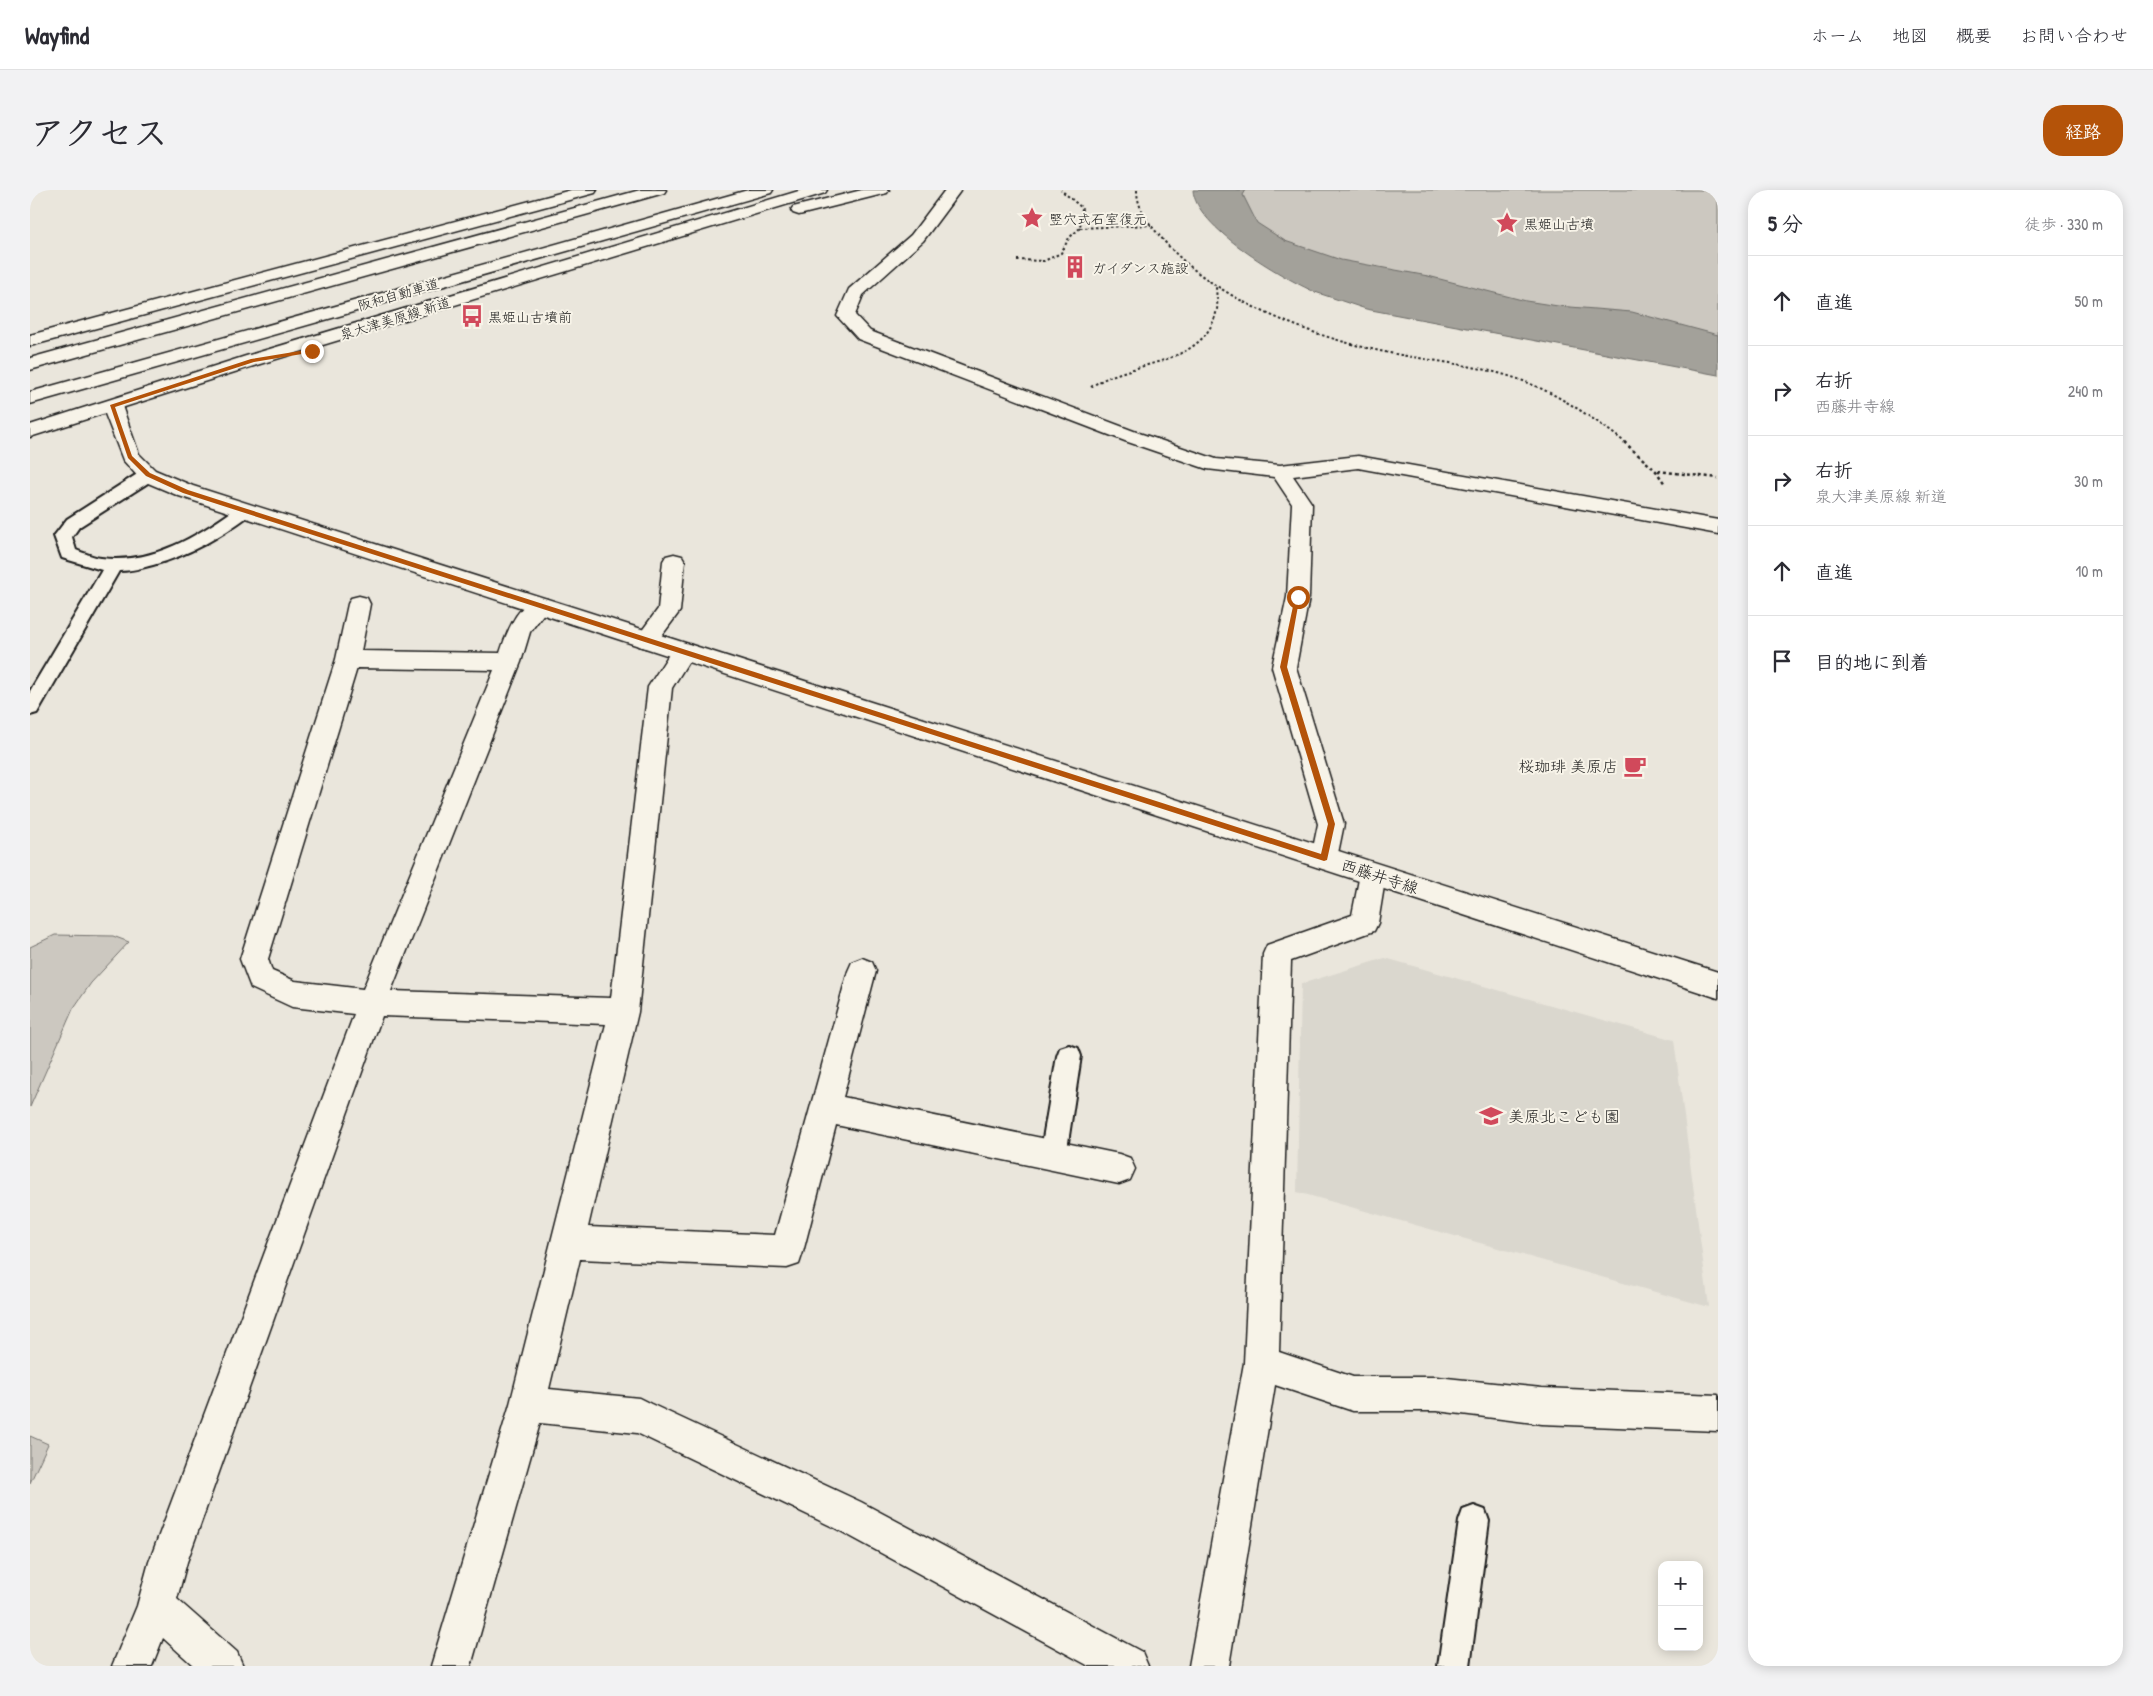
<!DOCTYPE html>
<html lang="ja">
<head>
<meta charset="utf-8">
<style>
	body { margin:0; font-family:"Patrick Hand","Klee One",sans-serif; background:#f2f2f3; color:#2b2b33 }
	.controls { position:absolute; right:15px; bottom:15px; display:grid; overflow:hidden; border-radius:10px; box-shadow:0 2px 12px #0003 }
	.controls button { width:45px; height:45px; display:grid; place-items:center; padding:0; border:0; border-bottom:1px solid #e1e1e2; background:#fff; color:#2b2b33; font:25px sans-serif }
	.stop { position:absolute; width:15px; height:15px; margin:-11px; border:4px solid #b45309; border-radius:50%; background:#fff }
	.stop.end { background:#b45309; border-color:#fff; box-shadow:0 1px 5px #0008 }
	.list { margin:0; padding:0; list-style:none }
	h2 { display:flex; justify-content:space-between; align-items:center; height:65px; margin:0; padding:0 20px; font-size:21px }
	h2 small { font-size:16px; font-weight:400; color:#7c7c81 }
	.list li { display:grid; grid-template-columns:32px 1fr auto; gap:15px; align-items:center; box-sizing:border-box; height:90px; padding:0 20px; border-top:1px solid #e1e1e2 }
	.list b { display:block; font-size:19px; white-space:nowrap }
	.list p { margin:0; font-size:16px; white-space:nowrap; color:#7c7c81 }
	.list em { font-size:16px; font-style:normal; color:#7c7c81 }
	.icon { flex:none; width:28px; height:28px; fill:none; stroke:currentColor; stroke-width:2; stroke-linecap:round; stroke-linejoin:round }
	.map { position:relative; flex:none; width:1688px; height:1476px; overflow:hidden; border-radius:20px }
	header { display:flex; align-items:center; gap:30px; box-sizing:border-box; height:70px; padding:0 25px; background:#fff; border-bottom:1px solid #e1e1e2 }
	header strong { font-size:24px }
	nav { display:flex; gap:28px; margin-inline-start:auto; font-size:18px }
	.intro { display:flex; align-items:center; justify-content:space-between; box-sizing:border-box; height:120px; padding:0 30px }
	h1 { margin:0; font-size:35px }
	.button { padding:12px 22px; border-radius:20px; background:#b45309; color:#fff; font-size:18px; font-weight:700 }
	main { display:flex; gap:30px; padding:0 30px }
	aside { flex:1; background:#fff; border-radius:20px; box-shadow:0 2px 12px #0003 }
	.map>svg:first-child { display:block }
</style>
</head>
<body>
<header>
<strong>Wayfind</strong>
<nav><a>ホーム</a><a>地図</a><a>概要</a><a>お問い合わせ</a></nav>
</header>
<div class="intro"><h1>アクセス</h1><a class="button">経路</a></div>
<main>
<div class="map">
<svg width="1688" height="1476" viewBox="0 0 1688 1476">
	<rect width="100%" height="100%" fill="#eae6dc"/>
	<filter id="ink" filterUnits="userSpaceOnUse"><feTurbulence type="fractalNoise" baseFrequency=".02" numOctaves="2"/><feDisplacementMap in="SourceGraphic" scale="10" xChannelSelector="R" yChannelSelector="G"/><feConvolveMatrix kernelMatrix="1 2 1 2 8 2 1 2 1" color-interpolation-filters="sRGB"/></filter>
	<g filter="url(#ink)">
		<!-- built -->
		<path fill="#dad7ce" d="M1355 768 1644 850 1679 1117 1267 1002 1271 794Z"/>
		<!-- green -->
		<g fill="#ccc8c0" stroke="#74726e">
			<path d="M1206 0H1688V152L1541 129 1298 75 1226 41Z"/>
			<path d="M25 745 83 746 99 752 61 793 43 819 0 917V757Z"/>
			<path d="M0 1246 18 1254 0 1293Z"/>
		</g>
		<!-- water -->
		<path fill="#a3a19a" stroke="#6d6c68" d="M1163 0H1216L1213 5 1227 33 1255 51 1311 70 1398 86 1496 111 1528 116 1602 122 1688 145V185L1336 119C1319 113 1302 108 1285 102 1253 88 1165 37 1163 0Z"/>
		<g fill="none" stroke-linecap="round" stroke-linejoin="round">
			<defs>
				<g id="lane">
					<path d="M118 280 124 281 126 285 124 289 49 337 42 347 46 360C54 363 63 367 71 368 122 375 169 345 208 317L214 315 220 317 223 321 220 325C190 347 160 365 123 375 112 378 101 381 89 381L7 523 0 525V501L72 380 32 368 24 346 37 329 112 281Z"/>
					<path d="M1039 855 1048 858 1051 866 1036 966 1032 975 1023 979 1014 975 1010 966 1027 866 1030 858Z"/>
					<path d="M1444 1316 1455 1320 1459 1331 1440 1476H1408L1429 1331 1433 1320Z"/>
				</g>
				<g id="street">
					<path d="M915 0H931L893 51 833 105 825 125 840 141 1109 243 1186 269 1250 275 1328 266 1688 330V344L1328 278 1263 286 1282 314 1279 407 1266 477 1314 634 1307 668 1303 676 1294 679 1285 676 1281 668 1288 634 1242 477 1257 407 1262 314 1244 287 1177 279 1095 251 828 149 807 126 819 99 881 45Z"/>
					<path d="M644 364 652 366 655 371 650 421 624 456 616 458 608 456 605 450 628 419 633 371 636 366Z"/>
					<path d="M329 406 337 408 340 414 331 461 470 463C476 444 491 402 517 409L520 415 500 442 491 472 361 801 581 808 618 497 645 455 653 453 661 455 665 461 642 498 608 822 558 1037 745 1045 818 781 822 772 832 768 842 772 846 781 813 907 1089 964 1100 968 1105 979 1100 990 1089 994 806 935 773 1062 769 1074 757 1078 550 1069 519 1199 609 1208 621 1214 831 1312 1112 1462 1118 1476H1059L805 1338 607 1243 510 1233 441 1476H401L480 1214 576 834 352 826 157 1372 147 1409 207 1462 213 1476H164L133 1448 122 1476H82L107 1416 119 1372 324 824 262 817 221 798 210 769 306 469 318 414 321 408ZM327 478 464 480 333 799 265 791 242 781 238 769Z"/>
					<path d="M1343 673 1352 676 1356 684 1348 733 1344 741 1261 771 1249 1162 1323 1187H1407L1512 1198 1688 1205V1241L1512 1234 1407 1221H1323L1245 1195 1199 1476H1159L1214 1173 1233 764 1237 755 1322 725 1330 684 1334 676Z"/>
				</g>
				<path id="secondary" d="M82 210 89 212 92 216 109 264 125 280 163 296 1688 782V808L149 306 111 290 93 270 72 216 75 212Z"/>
				<g id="primary">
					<path d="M541 0H567L565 3 0 156V145Z"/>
					<path d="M772 0H797L795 3 230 174 0 247V235L216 166Z"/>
					<path d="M832 0H859L857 3 769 25 763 23 761 20 763 17Z"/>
				</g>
				<g id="highway">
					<path d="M610 0H636L634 3 0 180V168Z"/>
					<path d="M718 0H743L741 3 0 214V202Z"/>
				</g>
			</defs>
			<!-- lane casing -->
			<use href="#lane" stroke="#1c1c1c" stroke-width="4"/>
			<!-- street casing -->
			<use href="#street" stroke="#1c1c1c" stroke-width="3"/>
			<!-- secondary casing -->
			<use href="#secondary" stroke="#1c1c1c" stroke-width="3"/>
			<!-- primary casing -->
			<use href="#primary" stroke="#1c1c1c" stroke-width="3"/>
			<!-- highway casing -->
			<use href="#highway" stroke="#1c1c1c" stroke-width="3"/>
			<!-- path-far1 -->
			<g stroke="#1c1c1c" stroke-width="2" stroke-dasharray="2.5 2.5" stroke-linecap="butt">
				<path d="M1107 0C1107 21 1122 37 1135 52 1185 110 1282 147 1355 162 1399 171 1443 174 1485 188 1526 202 1562 227 1596 253"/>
				<path d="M1050 38 1121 35"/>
				<path d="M987 70 1014 71 1031 63 1039 48 1050 38 1052 18 1031 0"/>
				<path d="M1061 197C1099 169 1175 179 1187 119 1188 112 1186 104 1186 96"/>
			</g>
			<!-- path -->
			<g stroke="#1c1c1c" stroke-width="2.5" stroke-dasharray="3 3" stroke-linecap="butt">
				<path d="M1594 252 1626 281 1635 294"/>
				<path d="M1628 281 1688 288"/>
			</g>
			<!-- lane -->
			<use href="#lane" fill="#f7f3e8" fill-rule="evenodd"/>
			<!-- street -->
			<use href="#street" fill="#f7f3e8" fill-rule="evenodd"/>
			<!-- secondary -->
			<use href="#secondary" fill="#f7f3e8" fill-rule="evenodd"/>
			<!-- primary -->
			<use href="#primary" fill="#f7f3e8" fill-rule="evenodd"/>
			<!-- highway -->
			<use href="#highway" fill="#f7f3e8" fill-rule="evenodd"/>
		</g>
	</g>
	<!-- route -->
	<path fill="#b45309" d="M282 159 284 162 224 172 85 217 102 266 120 283 158 300 1291 664 1298 634 1250 477 1265 407 1270 405 1257 477 1305 634 1297 670 1294 671 153 303 116 286 98 268 80 215 221 169Z"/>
	<!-- icons -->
	<defs>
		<symbol id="sight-bare" viewBox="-9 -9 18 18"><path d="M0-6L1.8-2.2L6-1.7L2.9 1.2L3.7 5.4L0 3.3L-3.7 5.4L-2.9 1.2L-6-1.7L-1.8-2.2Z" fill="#d1495b" stroke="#f7f3e8" stroke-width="2.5" paint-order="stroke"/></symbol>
		<symbol id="building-bare" viewBox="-9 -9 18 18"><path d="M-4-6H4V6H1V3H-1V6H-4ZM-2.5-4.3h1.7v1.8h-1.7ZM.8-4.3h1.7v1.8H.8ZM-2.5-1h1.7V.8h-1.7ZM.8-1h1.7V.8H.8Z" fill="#d1495b" stroke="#f7f3e8" stroke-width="2.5" paint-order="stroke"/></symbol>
		<symbol id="bus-bare" viewBox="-9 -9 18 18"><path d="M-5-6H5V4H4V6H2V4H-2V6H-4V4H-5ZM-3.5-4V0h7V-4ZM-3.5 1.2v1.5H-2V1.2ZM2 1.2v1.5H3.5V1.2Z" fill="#d1495b" stroke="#f7f3e8" stroke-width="2.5" paint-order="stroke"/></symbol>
		<symbol id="cafe-bare" viewBox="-9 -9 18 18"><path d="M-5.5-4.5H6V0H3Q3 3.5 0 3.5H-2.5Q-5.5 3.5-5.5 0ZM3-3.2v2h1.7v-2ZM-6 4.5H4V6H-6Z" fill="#d1495b" stroke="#f7f3e8" stroke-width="2.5" paint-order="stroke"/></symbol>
		<symbol id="school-bare" viewBox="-9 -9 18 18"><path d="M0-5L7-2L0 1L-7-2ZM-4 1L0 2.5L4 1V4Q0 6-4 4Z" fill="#d1495b" stroke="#f7f3e8" stroke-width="2.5" paint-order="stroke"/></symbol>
	</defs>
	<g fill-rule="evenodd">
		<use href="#sight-bare" x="986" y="12" width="32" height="32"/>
		<use href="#sight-bare" x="1461" y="17" width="32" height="32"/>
		<use href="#building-bare" x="1029" y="61" width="32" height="32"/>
		<use href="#bus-bare" x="426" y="110" width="32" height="32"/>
		<use href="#cafe-bare" x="1589" y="560" width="32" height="32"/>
		<use href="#school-bare" x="1445" y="910" width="32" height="32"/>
	</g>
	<g text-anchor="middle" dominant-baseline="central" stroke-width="4" stroke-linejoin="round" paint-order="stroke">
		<!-- far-poi labels -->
		<g font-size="14" fill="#1c1c1c" stroke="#f7f3e8" text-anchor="start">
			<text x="1019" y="28">竪穴式石室復元</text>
			<text x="1494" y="33">黒姫山古墳</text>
			<text x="1062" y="77">ガイダンス施設</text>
			<text x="458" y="126">黒姫山古墳前</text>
		</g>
		<!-- far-street labels -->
		<g font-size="14" fill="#1c1c1c" stroke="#f7f3e8">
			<text transform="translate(368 104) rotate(-16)">阪和自動車道</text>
			<text transform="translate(365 128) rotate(-17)">泉大津美原線 新道</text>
		</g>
		<!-- poi labels -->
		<g font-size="16" fill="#1c1c1c" stroke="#f7f3e8" text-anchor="end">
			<text x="1588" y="576">桜珈琲 美原店</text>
			<text x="1478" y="926" text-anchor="start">美原北こども園</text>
		</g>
		<!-- street labels -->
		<g font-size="16" fill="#1c1c1c" stroke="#f7f3e8">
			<text transform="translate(1350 686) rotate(18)">西藤井寺線</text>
		</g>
	</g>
</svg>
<div class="controls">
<button>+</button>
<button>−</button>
</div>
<div class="stop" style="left:1268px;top:407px"></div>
<div class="stop end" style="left:282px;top:161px"></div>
</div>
<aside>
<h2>5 分<small>徒歩 · 330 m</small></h2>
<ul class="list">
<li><svg class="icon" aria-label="ahead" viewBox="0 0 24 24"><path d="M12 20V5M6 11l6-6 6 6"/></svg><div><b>直進</b></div><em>50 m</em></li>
<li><svg class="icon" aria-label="right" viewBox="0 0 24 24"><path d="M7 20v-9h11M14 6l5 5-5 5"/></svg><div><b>右折</b><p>西藤井寺線</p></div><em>240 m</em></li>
<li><svg class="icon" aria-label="right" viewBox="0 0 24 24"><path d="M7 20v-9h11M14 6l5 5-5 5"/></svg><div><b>右折</b><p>泉大津美原線 新道</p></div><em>30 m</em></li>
<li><svg class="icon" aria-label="ahead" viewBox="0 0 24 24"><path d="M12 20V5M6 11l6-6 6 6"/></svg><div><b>直進</b></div><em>10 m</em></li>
<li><svg class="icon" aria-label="arrive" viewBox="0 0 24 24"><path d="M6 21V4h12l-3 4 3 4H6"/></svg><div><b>目的地に到着</b></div></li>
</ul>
</aside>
</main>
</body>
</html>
